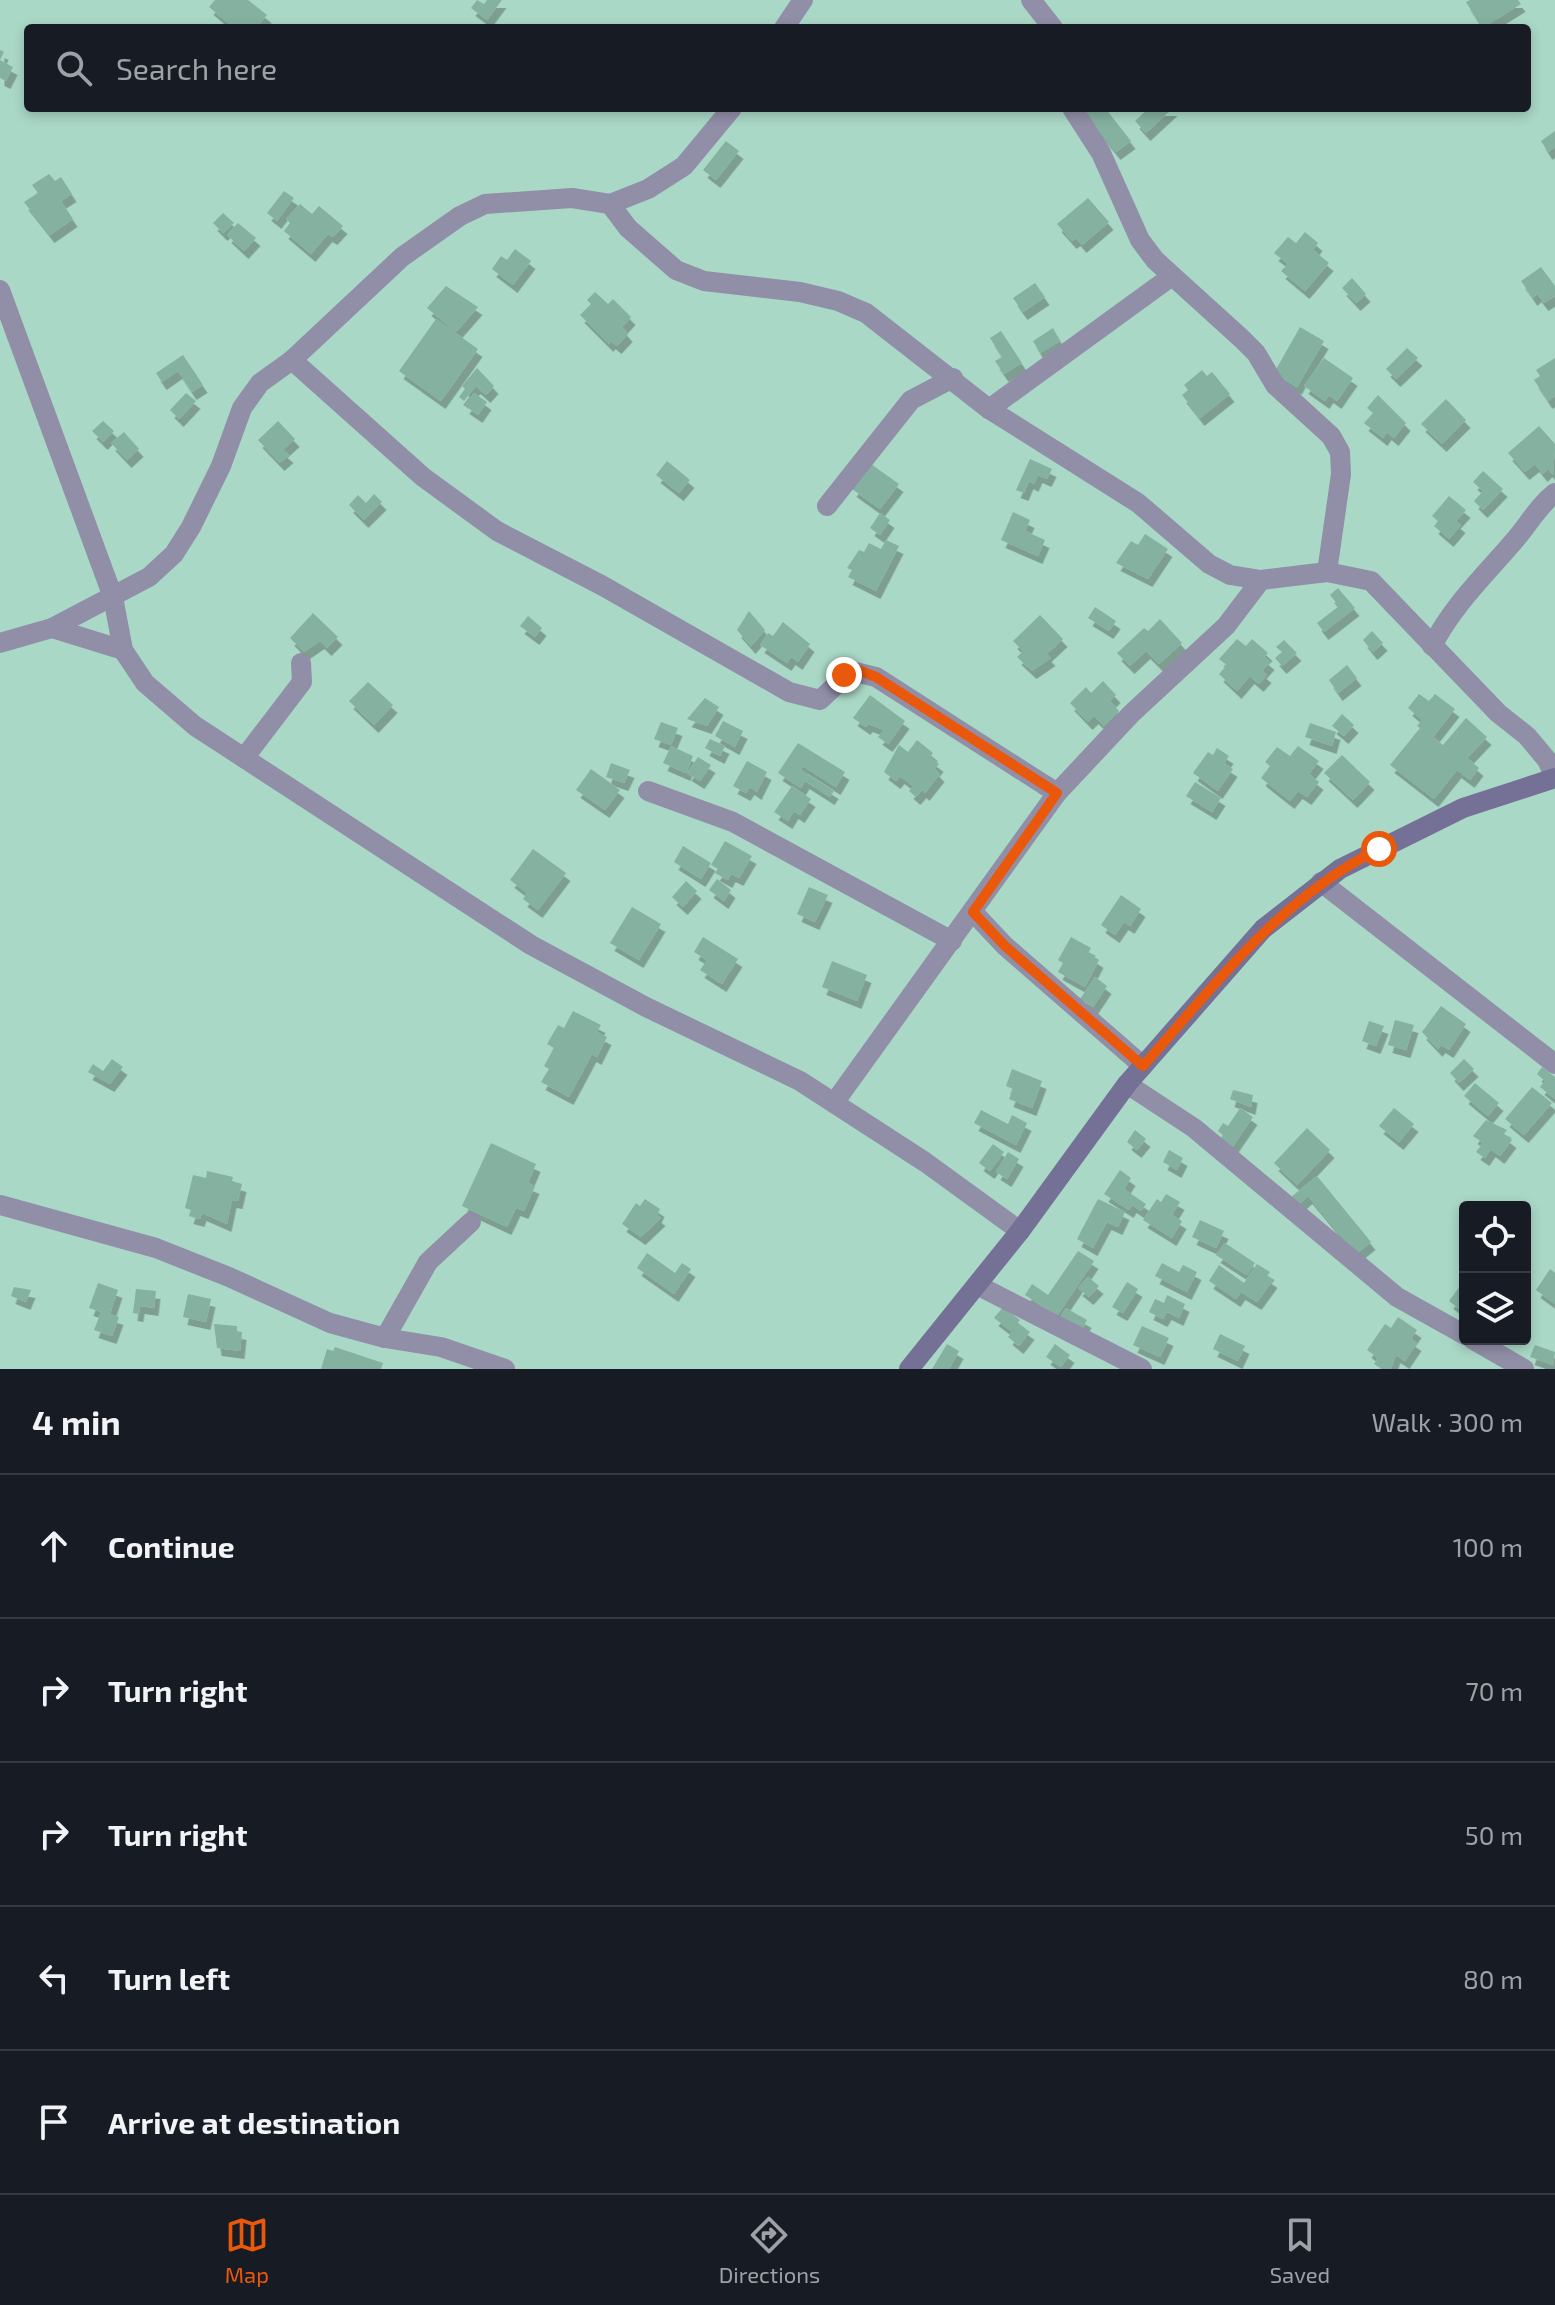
<!DOCTYPE html>
<html lang="en">
<head>
<meta charset="utf-8">
<style>
	body { margin:0; font-family:"Exo 2",sans-serif; background:#242831; color:#f1f3f6 }
	.controls { position:absolute; right:24px; bottom:24px; display:grid; overflow:hidden; border-radius:8px; box-shadow:0 4px 12px #0003 }
	.controls button { width:72px; height:72px; display:grid; place-items:center; padding:0; border:0; border-bottom:2px solid #363941; background:#171b24; color:#f1f3f6; font:40px sans-serif }
	.stop { position:absolute; width:24px; height:24px; margin:-18px; border:6px solid #ea580c; border-radius:50%; background:#fff }
	.stop.end { background:#ea580c; border-color:#fff; box-shadow:0 2px 8px #0008 }
	.list { margin:0; padding:0; list-style:none }
	h2 { display:flex; justify-content:space-between; align-items:center; height:104px; margin:0; padding:0 32px; font-size:34px }
	h2 small { font-size:26px; font-weight:400; color:#9ea1a6 }
	.list li { display:grid; grid-template-columns:52px 1fr auto; gap:24px; align-items:center; box-sizing:border-box; height:144px; padding:0 32px; border-top:2px solid #363941 }
	.list b { display:block; font-size:30px; white-space:nowrap }
	.list em { font-size:26px; font-style:normal; color:#9ea1a6 }
	.icon { flex:none; width:44px; height:44px; fill:none; stroke:currentColor; stroke-width:2; stroke-linecap:round; stroke-linejoin:round }
	.map { position:relative; flex:none; width:1555px; height:1369px; overflow:hidden }
	.search { position:absolute; background:#171b24; box-shadow:0 4px 12px #0003; left:24px; right:24px; top:24px; height:88px; display:flex; align-items:center; gap:20px; box-sizing:border-box; padding:0 28px; border-radius:8px; color:#9ea1a6; font-size:30px }
	.sheet { height:824px; background:#171b24 }
	nav { display:flex; justify-content:space-around; align-items:center; box-sizing:border-box; height:112px; border-top:2px solid #363941; background:#171b24; font-size:22px; color:#9ea1a6 }
	nav a { display:grid; justify-items:center; gap:4px }
	nav .on { color:#ea580c }
	.map>svg:first-child { display:block }
</style>
</head>
<body>
<div class="map">
<svg width="1555" height="1369" viewBox="0 0 1555 1369">
	<defs>
		<filter id="shadow"><feDropShadow dx="4.5" dy="8" stdDeviation="0" flood-color="#0004"/></filter>
	</defs>
	<rect width="100%" height="100%" fill="#aad8c6"/>
	<!-- building -->
	<g fill="#85b1a0" filter="url(#shadow)">
		<path d="M215 0H248L267 15 256 28H234L209 7Z"/>
		<path d="M477 0 484 4 487 0H502L487 20 471 8Z"/>
		<path d="M1470 0H1518L1521 4 1482 28 1466 2Z"/>
		<path d="M0 50 4 52 0 60 13 67 6 81 0 78Z"/>
		<path d="M1080 108H1105L1131 141 1116 152Z"/>
		<path d="M1149 108H1173L1146 133 1135 121Z"/>
		<path d="M1555 131V147L1548 152 1541 141Z"/>
		<path d="M726 141 739 151 716 180 703 170Z"/>
		<path d="M49 174 55 181 61 177 72 194 61 201 73 219 50 235 24 202 38 193 32 185Z"/>
		<path d="M284 191 294 198 277 221 267 213Z"/>
		<path d="M1088 198 1109 222 1082 245 1076 238 1072 241 1057 224Z"/>
		<path d="M300 204 312 214 319 206 343 226 333 237 328 234 311 254 284 231 290 223 286 219Z"/>
		<path d="M223 213 234 223 223 233 213 223Z"/>
		<path d="M238 223 256 238 244 251 227 235Z"/>
		<path d="M1305 232 1318 243 1313 250 1329 263 1305 291 1281 271 1288 264 1274 253 1288 237 1296 243Z"/>
		<path d="M515 249 531 261 513 285 492 269 501 256 507 260Z"/>
		<path d="M1541 267 1555 286V296L1544 303 1537 294 1533 298 1521 281Z"/>
		<path d="M1352 278 1366 294 1356 303 1342 288Z"/>
		<path d="M1035 283 1045 297 1023 312 1013 298Z"/>
		<path d="M446 286 478 307 456 332 427 308Z"/>
		<path d="M595 292 608 304 613 299 631 317 622 327 628 334 617 346 611 341 609 344 580 315 591 304 587 300Z"/>
		<path d="M436 319 478 349 441 401 399 371Z"/>
		<path d="M1300 327 1324 341 1297 387 1274 373Z"/>
		<path d="M1053 328 1060 341 1040 353 1033 341Z"/>
		<path d="M1001 331 1022 363 1004 374 995 361 1002 357 990 338Z"/>
		<path d="M1407 348 1418 358 1396 379 1386 369Z"/>
		<path d="M183 355 203 385 192 392 178 371 162 382 156 373Z"/>
		<path d="M1324 358 1353 378 1337 401 1329 395 1325 401 1304 386Z"/>
		<path d="M1555 358V396L1548 401 1534 380 1540 376 1536 370Z"/>
		<path d="M477 368 494 386 486 395 476 386 464 401 459 397 465 389 462 386Z"/>
		<path d="M1202 370 1207 376 1212 372 1230 394 1200 418 1182 395 1188 390 1184 385Z"/>
		<path d="M186 393 196 401 179 419 170 410Z"/>
		<path d="M474 393 487 402 478 415 465 406Z"/>
		<path d="M1378 395 1406 423 1394 438 1387 432 1383 438 1364 423 1373 413 1367 408Z"/>
		<path d="M1446 399 1466 420 1442 444 1421 424Z"/>
		<path d="M103 421 114 431 103 442 92 431Z"/>
		<path d="M278 421 295 439 283 450 289 455 280 463 258 440Z"/>
		<path d="M1539 426 1555 444 1553 475 1548 469 1543 474 1535 464 1525 472 1508 453Z"/>
		<path d="M124 432 139 449 127 460 111 443Z"/>
		<path d="M1030 459 1052 469 1047 479 1038 475 1034 484 1029 481 1024 493 1016 490Z"/>
		<path d="M667 461 690 480 679 493 656 475Z"/>
		<path d="M871 464 899 484 880 509 852 489Z"/>
		<path d="M1483 471 1503 489 1483 510 1474 501 1483 491 1473 482Z"/>
		<path d="M374 494 382 502 364 520 349 505 358 495 366 503Z"/>
		<path d="M1449 496 1466 510 1456 521 1461 525 1449 539 1434 526 1438 521 1432 516Z"/>
		<path d="M1013 512 1030 520 1025 531 1045 540 1038 556 1001 540Z"/>
		<path d="M880 513 890 520 880 535 870 528Z"/>
		<path d="M1145 534 1168 549 1148 579 1116 563 1131 541 1138 545Z"/>
		<path d="M886 540 899 546 876 591 848 577 852 570 847 568 859 550 864 552 869 543 881 549Z"/>
		<path d="M1338 588 1355 608 1324 632 1317 623 1339 606 1330 595Z"/>
		<path d="M1095 607 1116 621 1109 631 1088 618Z"/>
		<path d="M749 611 765 630 751 646 737 630Z"/>
		<path d="M313 613 338 637 327 648 320 641 304 652 290 638Z"/>
		<path d="M1040 615 1063 639 1047 654 1051 658 1032 671 1017 657 1023 651 1013 641Z"/>
		<path d="M528 616 542 628 535 637 520 626Z"/>
		<path d="M1160 619 1182 643 1159 664 1146 651 1130 666 1117 653 1144 628 1148 631Z"/>
		<path d="M783 622 810 644 798 662 791 657 787 663 760 645 768 633 773 636Z"/>
		<path d="M1372 631 1383 643 1373 652 1363 640Z"/>
		<path d="M1237 639 1246 646 1252 639 1268 653 1264 657 1270 662 1262 671 1267 675 1259 684 1250 676 1237 691 1219 674 1227 665 1219 659Z"/>
		<path d="M1284 640 1297 653 1282 666 1275 658 1282 652 1276 647Z"/>
		<path d="M1347 665 1357 678 1338 693 1329 680Z"/>
		<path d="M1103 681 1116 695 1110 701 1119 711 1104 726 1094 716 1088 722 1070 703 1086 687 1091 693Z"/>
		<path d="M368 682 393 705 374 725 349 701Z"/>
		<path d="M1419 694 1429 701 1435 694 1455 709 1433 737 1443 745 1466 718 1487 737 1467 758 1479 768 1470 780 1457 770 1434 799 1390 765 1420 728 1417 726 1422 720 1408 708Z"/>
		<path d="M870 695 905 721 888 744 878 737 884 730 868 724 866 727 853 718Z"/>
		<path d="M705 698 719 707 707 726 687 719Z"/>
		<path d="M1342 714 1354 725 1344 736 1332 726Z"/>
		<path d="M723 721 743 731 735 747 715 736Z"/>
		<path d="M661 722 678 728 671 745 654 739Z"/>
		<path d="M1310 723 1336 732 1332 746 1305 737Z"/>
		<path d="M710 739 725 746 720 756 705 748Z"/>
		<path d="M917 740 933 753 930 757 939 764 935 769 940 774 925 793 922 790 916 797 909 791 913 786 900 776 896 781 884 772 899 745 908 752Z"/>
		<path d="M798 743 845 772 836 787 803 766 801 770 834 791 830 797 805 781 801 788 778 773Z"/>
		<path d="M671 746 693 756 686 773 663 763Z"/>
		<path d="M1298 746 1319 761 1309 774 1319 782 1307 797 1298 791 1290 801 1261 778 1270 766 1265 762 1277 747 1290 756Z"/>
		<path d="M1217 748 1229 756 1224 763 1233 769 1218 791 1193 773 1208 752 1213 755Z"/>
		<path d="M1342 755 1370 782 1353 800 1324 773Z"/>
		<path d="M698 757 711 765 700 781 687 773Z"/>
		<path d="M747 761 767 772 757 792 750 787 746 793 733 786Z"/>
		<path d="M611 763 630 770 624 783 606 777Z"/>
		<path d="M591 769 620 790 605 810 576 790Z"/>
		<path d="M1195 782 1221 798 1212 812 1186 796Z"/>
		<path d="M792 786 811 799 800 815 794 811 788 821 774 812Z"/>
		<path d="M725 841 752 856 739 878 731 874 728 880 715 873 718 869 711 865Z"/>
		<path d="M683 846 711 863 701 879 674 862Z"/>
		<path d="M533 849 566 873 538 910 523 899 527 893 510 880Z"/>
		<path d="M717 879 731 890 724 901 709 890Z"/>
		<path d="M686 881 697 891 683 907 672 897Z"/>
		<path d="M809 887 828 895 815 922 797 914Z"/>
		<path d="M1121 895 1141 909 1130 926 1124 922 1115 935 1101 925Z"/>
		<path d="M632 907 661 924 639 960 610 943Z"/>
		<path d="M703 937 738 959 722 984 700 970 707 960 694 952Z"/>
		<path d="M1071 937 1091 948 1088 953 1099 960 1085 987 1058 972 1063 963 1058 960Z"/>
		<path d="M832 961 867 975 857 1001 822 987Z"/>
		<path d="M1095 977 1107 986 1093 1007 1080 999Z"/>
		<path d="M1441 1006 1466 1024 1449 1050 1441 1045 1438 1049 1422 1032Z"/>
		<path d="M573 1011 601 1025 597 1032 607 1037 597 1057 592 1054 569 1097 541 1082 549 1069 544 1066 554 1048 547 1044 558 1025 564 1028Z"/>
		<path d="M1395 1020 1414 1025 1406 1050 1388 1045Z"/>
		<path d="M1369 1021 1384 1026 1376 1046 1362 1041Z"/>
		<path d="M112 1059 123 1067 110 1084 88 1072 93 1064 103 1071Z"/>
		<path d="M1464 1059 1474 1069 1459 1083 1450 1073Z"/>
		<path d="M1542 1067 1555 1077V1099L1540 1087 1545 1081 1537 1074Z"/>
		<path d="M1012 1069 1042 1081 1032 1108 1009 1099 1013 1089 1006 1086Z"/>
		<path d="M1475 1083 1499 1103 1488 1116 1464 1096Z"/>
		<path d="M1532 1087 1552 1103 1524 1135 1505 1119Z"/>
		<path d="M1233 1090 1253 1095 1251 1107 1230 1099Z"/>
		<path d="M1240 1108 1253 1117 1231 1149 1219 1140 1223 1135 1218 1131 1223 1123 1228 1126Z"/>
		<path d="M1394 1108 1414 1124 1399 1142 1379 1126Z"/>
		<path d="M981 1110 1008 1124 1012 1115 1027 1123 1016 1145 974 1123Z"/>
		<path d="M1486 1120 1507 1130 1504 1134 1512 1140 1500 1156 1491 1149 1485 1158 1476 1152 1483 1143 1473 1136Z"/>
		<path d="M1307 1128 1330 1150 1297 1185 1274 1163Z"/>
		<path d="M1135 1130 1146 1139 1137 1150 1127 1142Z"/>
		<path d="M491 1143 536 1164 528 1183 535 1186 524 1211 516 1208 507 1227 462 1206Z"/>
		<path d="M993 1144 1004 1152 990 1171 979 1163Z"/>
		<path d="M1169 1150 1183 1158 1177 1170 1163 1162Z"/>
		<path d="M1008 1152 1019 1159 1007 1179 996 1172Z"/>
		<path d="M1120 1170 1131 1178 1124 1189 1146 1204 1141 1211 1132 1205 1129 1210 1104 1194Z"/>
		<path d="M207 1171 233 1177 232 1181 242 1184 238 1201 232 1200 227 1224 202 1213 200 1219 189 1216 191 1210 185 1208 193 1175 206 1178Z"/>
		<path d="M1317 1176 1371 1242 1356 1254 1308 1196 1298 1205 1291 1197Z"/>
		<path d="M1166 1194 1180 1202 1172 1215 1182 1221 1172 1238 1143 1220 1157 1199 1161 1202Z"/>
		<path d="M645 1199 660 1209 657 1215 661 1218 641 1237 622 1224 636 1203 640 1206Z"/>
		<path d="M1098 1199 1125 1212 1118 1227 1107 1222 1093 1248 1077 1239Z"/>
		<path d="M1200 1220 1224 1231 1216 1248 1192 1237Z"/>
		<path d="M1225 1243 1255 1263 1247 1275 1216 1255Z"/>
		<path d="M1078 1251 1094 1261 1057 1316 1025 1295 1032 1284 1048 1295Z"/>
		<path d="M647 1253 675 1273 682 1263 691 1269 674 1294 637 1268Z"/>
		<path d="M1162 1263 1179 1272 1183 1265 1197 1272 1187 1292 1155 1276Z"/>
		<path d="M1257 1264 1270 1272 1267 1276 1273 1280 1257 1302 1241 1292 1236 1299 1209 1281 1219 1265 1244 1283Z"/>
		<path d="M1550 1269 1555 1273V1304L1536 1290Z"/>
		<path d="M1088 1277 1099 1286 1089 1297 1078 1288Z"/>
		<path d="M1127 1282 1138 1289 1123 1313 1112 1307Z"/>
		<path d="M98 1283 118 1290 110 1314 119 1317 112 1336 94 1330 101 1312 89 1308Z"/>
		<path d="M1460 1286 1465 1289V1301L1459 1309 1449 1301Z"/>
		<path d="M14 1287 31 1290 26 1302 11 1296Z"/>
		<path d="M136 1289 156 1291 154 1308 140 1306 139 1314 133 1313Z"/>
		<path d="M188 1294 211 1299 206 1322 183 1317Z"/>
		<path d="M1167 1295 1185 1304 1179 1318 1167 1312 1163 1319 1149 1312 1155 1299 1164 1303Z"/>
		<path d="M1003 1307 1020 1320 1011 1331 994 1318Z"/>
		<path d="M1066 1308 1087 1320 1081 1331 1060 1318Z"/>
		<path d="M1398 1317 1417 1330 1411 1339 1417 1343 1405 1361 1396 1355 1391 1369H1382L1374 1364 1378 1358 1367 1350 1385 1324 1391 1328Z"/>
		<path d="M214 1324 237 1326V1331L242 1332 240 1351 217 1348Z"/>
		<path d="M1019 1324 1030 1332 1019 1346 1008 1337Z"/>
		<path d="M1142 1326 1169 1338 1160 1357 1133 1345Z"/>
		<path d="M1220 1334 1245 1346 1238 1361 1213 1349Z"/>
		<path d="M947 1344 959 1351 949 1369H932Z"/>
		<path d="M1055 1344 1070 1355 1061 1367 1046 1357Z"/>
		<path d="M1535 1345 1555 1352 1553 1365 1530 1357Z"/>
		<path d="M335 1347 383 1363 381 1369H321L327 1349 333 1351Z"/>
	</g>
	<g fill="none" stroke-linecap="round" stroke-linejoin="round">
		<!-- street -->
		<g stroke="#918ea8" stroke-width="20">
			<path d="M1031 0 1053 28"/>
			<path d="M784 28 803 0"/>
			<path d="M1072 108 1101 153 1140 240 1155 260 1242 339 1256 353 1275 385 1331 436 1340 452 1341 474 1327 572"/>
			<path d="M610 204 628 228 676 270 704 281 800 292 838 301 866 313 989 409 1138 503 1209 564 1230 575 1261 580 1327 572 1371 581 1498 713 1527 736 1547 760 1555 778"/>
			<path d="M0 290 113 597 123 650 145 683 195 726 531 945 646 1007 800 1081 925 1162 1020 1231"/>
			<path d="M292 360 423 477 497 531 603 586 789 692 820 700 851 671 876 677 1057 793 834 1103"/>
			<path d="M989 409 1172 276"/>
			<path d="M827 506 911 400 953 378"/>
			<path d="M52 628 123 650"/>
			<path d="M0 643 52 628 149 577 174 554 191 527 221 466 242 408 260 383 292 360 402 257 460 216 485 204 572 198 610 204 648 189 684 166 732 108"/>
			<path d="M1432 646C1454 604 1484 576 1514 541 1529 524 1537 507 1555 493"/>
			<path d="M244 758 302 682 301 663"/>
			<path d="M648 791 733 822 952 941"/>
			<path d="M1057 793 1131 714 1226 626 1261 580"/>
			<path d="M1321 882 1555 1064"/>
			<path d="M973 912 1005 946 1143 1066"/>
			<path d="M1127 1084 1194 1128 1397 1297 1465 1335"/>
			<path d="M0 1205 156 1248 229 1277 330 1323 385 1338 441 1347 505 1369"/>
			<path d="M977 1285 1142 1369"/>
			<path d="M385 1338 428 1262 471 1222"/>
			<path d="M1472 1339 1524 1369"/>
		</g>
		<!-- secondary -->
		<path stroke="#747096" stroke-width="20" d="M909 1369 1020 1231 1127 1084 1263 929 1340 869 1463 808 1555 778"/>
	</g>
	<g fill="none" stroke-linecap="round" stroke-linejoin="round">
		<!-- route -->
		<path stroke="#ea580c" stroke-width="10" d="M844 675 858 670 876 677 1057 793 973 912 1005 946 1143 1066C1215 985 1280 898 1379 849"/>
	</g>
</svg>
<div class="controls">
<button><svg class="icon" aria-label="locate" viewBox="0 0 24 24"><circle cx="12" cy="12" r="6"/><path d="M12 2v4M12 18v4M2 12h4M18 12h4"/></svg></button>
<button><svg class="icon" aria-label="layers" viewBox="0 0 24 24"><path d="M12 4l9 5-9 5-9-5zM3 14l9 5 9-5"/></svg></button>
</div>
<div class="stop" style="left:1379px;top:849px"></div>
<div class="stop end" style="left:844px;top:675px"></div>
<div class="search"><svg class="icon" aria-label="search" viewBox="0 0 24 24"><circle cx="10" cy="10" r="6"/><path d="M15 15l6 6"/></svg>Search here</div>
</div>
<section class="sheet">
<h2>4 min<small>Walk · 300 m</small></h2>
<ul class="list">
<li><svg class="icon" aria-label="ahead" viewBox="0 0 24 24"><path d="M12 20V5M6 11l6-6 6 6"/></svg><div><b>Continue</b></div><em>100 m</em></li>
<li><svg class="icon" aria-label="right" viewBox="0 0 24 24"><path d="M7 20v-9h11M14 6l5 5-5 5"/></svg><div><b>Turn right</b></div><em>70 m</em></li>
<li><svg class="icon" aria-label="right" viewBox="0 0 24 24"><path d="M7 20v-9h11M14 6l5 5-5 5"/></svg><div><b>Turn right</b></div><em>50 m</em></li>
<li><svg class="icon" aria-label="left" viewBox="0 0 24 24"><path d="M17 20v-9H6M10 6l-5 5 5 5"/></svg><div><b>Turn left</b></div><em>80 m</em></li>
<li><svg class="icon" aria-label="arrive" viewBox="0 0 24 24"><path d="M6 21V4h12l-3 4 3 4H6"/></svg><div><b>Arrive at destination</b></div></li>
</ul>
</section>
<nav>
<a class="on"><svg class="icon" aria-label="map" viewBox="0 0 24 24"><path d="M3 6l6-2 6 2 6-2v14l-6 2-6-2-6 2zM9 4v14M15 6v14"/></svg>Map</a>
<a><svg class="icon" aria-label="directions" viewBox="0 0 24 24"><path d="M12 3l9 9-9 9-9-9zM9 14v-3h6M13 9l2 2-2 2"/></svg>Directions</a>
<a><svg class="icon" aria-label="saved" viewBox="0 0 24 24"><path d="M7 4h10v16l-5-4-5 4z"/></svg>Saved</a>
</nav>
</body>
</html>
